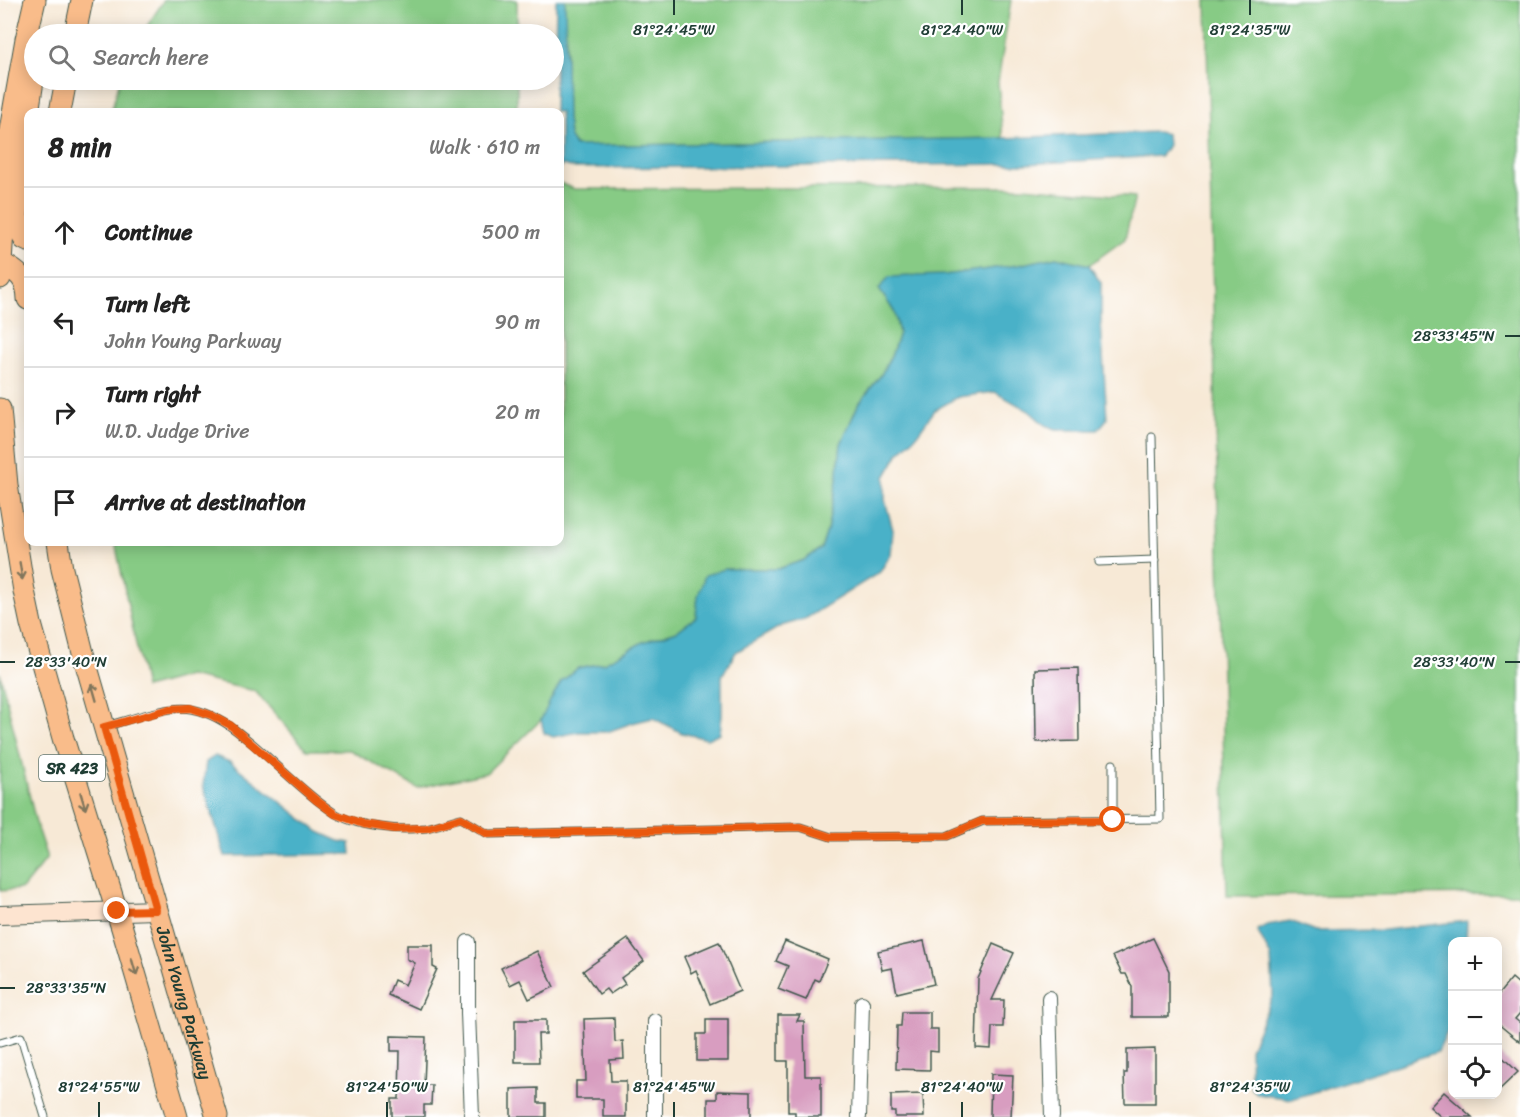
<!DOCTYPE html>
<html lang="en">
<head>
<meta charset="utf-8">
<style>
	body { margin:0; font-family:Sriracha,sans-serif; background:#f6f6f6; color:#222 }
	.controls { position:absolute; right:18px; bottom:18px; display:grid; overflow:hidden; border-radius:12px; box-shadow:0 3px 15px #0003 }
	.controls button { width:54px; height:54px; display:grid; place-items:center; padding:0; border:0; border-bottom:2px solid #e0e0e0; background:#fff; color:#222; font:30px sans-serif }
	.stop { position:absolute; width:18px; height:18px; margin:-14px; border:4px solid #ea580c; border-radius:50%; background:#fff }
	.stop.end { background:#ea580c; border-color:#fff; box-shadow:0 2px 6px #0008 }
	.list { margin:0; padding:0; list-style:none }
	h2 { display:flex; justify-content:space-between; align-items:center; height:78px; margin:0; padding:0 24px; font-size:26px }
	h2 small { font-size:20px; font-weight:400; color:#767676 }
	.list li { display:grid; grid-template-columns:39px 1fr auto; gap:18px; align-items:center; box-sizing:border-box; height:90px; padding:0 24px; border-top:2px solid #e0e0e0 }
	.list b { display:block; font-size:22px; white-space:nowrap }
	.list p { margin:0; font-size:20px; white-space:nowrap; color:#767676 }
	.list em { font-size:20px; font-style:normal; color:#767676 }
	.icon { flex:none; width:33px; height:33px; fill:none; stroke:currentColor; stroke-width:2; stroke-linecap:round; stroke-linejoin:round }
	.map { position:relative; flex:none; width:1520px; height:1117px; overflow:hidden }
	.search { position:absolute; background:#fff; box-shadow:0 3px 15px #0003; left:24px; top:24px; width:540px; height:66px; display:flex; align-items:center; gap:15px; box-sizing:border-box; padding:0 21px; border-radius:33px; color:#767676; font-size:22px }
	.panel { position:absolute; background:#fff; box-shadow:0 3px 15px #0003; left:24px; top:108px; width:540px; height:438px; border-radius:12px }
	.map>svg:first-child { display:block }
</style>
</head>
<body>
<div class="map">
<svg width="1520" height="1117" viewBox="0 0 1520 1117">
	<rect width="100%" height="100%" fill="#fff"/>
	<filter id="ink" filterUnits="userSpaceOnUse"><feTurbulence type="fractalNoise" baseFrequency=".0167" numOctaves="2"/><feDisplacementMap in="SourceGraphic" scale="12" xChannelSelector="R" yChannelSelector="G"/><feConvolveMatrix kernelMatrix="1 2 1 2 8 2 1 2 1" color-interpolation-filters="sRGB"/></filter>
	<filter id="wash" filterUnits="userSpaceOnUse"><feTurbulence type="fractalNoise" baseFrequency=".008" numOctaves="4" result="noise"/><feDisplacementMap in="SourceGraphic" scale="24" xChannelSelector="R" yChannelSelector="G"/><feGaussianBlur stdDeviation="1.35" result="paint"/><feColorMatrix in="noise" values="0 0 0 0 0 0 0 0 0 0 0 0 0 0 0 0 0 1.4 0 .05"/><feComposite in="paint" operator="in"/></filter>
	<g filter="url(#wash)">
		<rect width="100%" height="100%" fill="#f7e9d6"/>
		<!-- green -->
		<g fill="#87cb85" stroke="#53845c" stroke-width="1.5">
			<path d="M164 0H517V34H142Z"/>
			<path d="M565 0H1011L998 82 1003 138 575 146 569 136 567 119Z"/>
			<path d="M1206 0H1520V894L1227 896Z"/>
			<path d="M120 80H517V112H111Z"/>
			<path d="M560 183 574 189 1023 187 1135 197 1125 239 1089 265 1056 257 1018 265 944 275 889 277 879 289 894 311 899 333 892 354 881 375 858 405 841 444 837 481 827 531 821 549 804 560 778 569H725L698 596 696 617 677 631 643 642 604 663 578 668 561 682 541 720 486 773 417 788 350 750H307L255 691 189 676 145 688 115 542H560Z"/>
			<path d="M0 673 38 831 47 858 22 889 0 891Z"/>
		</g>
		<!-- water -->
		<g fill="#49b1c8" stroke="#34777e" stroke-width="1.5">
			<path d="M556 0H565L567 119 569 136 575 146 1003 138 1157 132 1167 134 1168 145 1161 156 1025 164 575 168 563 165 560 167V112H554Z"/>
			<path d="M1056 257 1089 265 1101 283V322L1107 419 1098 430H1059L1045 425 1029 411 995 392 958 397 935 410 916 436 899 453 885 477V500L893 530 891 554 880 572 805 619 781 626 736 652 722 676V715L720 733 707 739 682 733 653 718 632 723 607 732H579L553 737 544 733 541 720 551 699 561 682 578 668 604 663 643 642 677 631 696 617 698 596 705 575 725 569H778L804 560 821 549 827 531 837 481 841 444 858 405 881 375 892 354 899 333 894 311 879 289 889 277 944 275 1018 265Z"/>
			<path d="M215 756 230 762 319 832 339 841 350 843 351 854 225 856 203 786 206 762Z"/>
			<path d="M1290 921 1315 931 1384 930 1467 921 1466 941 1452 942V1022L1438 1052 1292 1099 1258 1094 1251 1088 1250 1049 1273 995 1271 957 1257 930 1267 925Z"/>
		</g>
		<g id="blocks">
			<!-- building -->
			<g fill="#d89dc0">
				<path d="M1078 668 1079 741 1036 742 1035 669Z"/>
				<path d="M1153 938 1169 971V1017H1132V987L1126 974H1122L1113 956Z"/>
				<path d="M628 939 644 961 621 978 625 984 610 994 606 989 599 994 583 971Z"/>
				<path d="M785 941 828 959 819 981 815 979 806 1000 778 989 788 966 776 961Z"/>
				<path d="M924 941 934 984 897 993 892 968 882 970 878 951Z"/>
				<path d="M719 942 740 991 710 1004 696 970 691 973 684 957Z"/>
				<path d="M993 944 1014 953 992 1000H1004L1003 1027H992L991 1049 976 1048 978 979Z"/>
				<path d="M407 945H433V967L437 969 419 1009 388 995 394 980 405 985 415 963 407 959Z"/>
				<path d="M537 951 554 987 529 999 520 980 510 985 501 968Z"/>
				<path d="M1512 978 1520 985V1013L1515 1019 1520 1023V1042L1497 1023V996Z"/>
				<path d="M902 1012H930V1029H938V1052L930 1051V1070L896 1069 897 1026H901Z"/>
				<path d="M778 1015H800L797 1021H804L805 1076H821V1117H795V1112H788V1061H778Z"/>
				<path d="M614 1018 615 1042 623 1041 624 1059 610 1060 611 1081H626V1117H603V1099H576V1081H586L584 1019Z"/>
				<path d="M706 1019H728V1061H697V1034H706Z"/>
				<path d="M515 1020H546V1034H538L539 1062H515Z"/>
				<path d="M391 1036 426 1037 424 1085H432L431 1105H424V1117H392V1099H399L400 1051H391Z"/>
				<path d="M1155 1049V1103H1125L1124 1073H1127V1050Z"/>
				<path d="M1497 1052 1518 1072 1497 1092Z"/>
				<path d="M991 1074 1013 1075 1011 1117H990Z"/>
				<path d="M538 1088V1103H546V1117H511V1089Z"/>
				<path d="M717 1091 751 1092V1117H708V1099H717Z"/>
				<path d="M1444 1092 1472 1117H1441L1430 1107Z"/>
				<path d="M923 1094 924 1117H895V1112H891V1095Z"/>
			</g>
		</g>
	</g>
	<g filter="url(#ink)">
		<use href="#blocks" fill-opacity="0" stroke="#3f574c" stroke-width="1.5"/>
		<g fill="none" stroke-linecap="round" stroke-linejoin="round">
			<defs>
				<g id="lane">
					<path d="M1099 562 1155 560"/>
					<path d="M107 726C128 720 169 705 191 709 215 713 235 729 253 744 280 767 304 793 333 812 355 827 400 831 426 828 437 826 449 821 461 818L488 834 800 827 831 837 947 836 983 821 1160 819 1152 437"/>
					<path d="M1113 764V820"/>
					<path d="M0 1043 21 1037 45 1117"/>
				</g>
				<g id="street">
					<path d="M468 942V1013L472 1117"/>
					<path d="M1049 998 1052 1117"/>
					<path d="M655 1021V1117"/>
					<path d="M859 1117 862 1003"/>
				</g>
				<path id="secondary" d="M0 915 156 910"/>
				<g id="primary">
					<path d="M75 34 82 0"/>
					<path d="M60 112 66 80"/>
					<path d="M28 241 24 239 17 217 21 158 33 81"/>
					<path d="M1 263C17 271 28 279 28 299"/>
					<path d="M0 278 9 136 26 39 35 0"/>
					<path d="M0 409 7 485 24 591 31 624 63 738 122 928 177 1117"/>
					<path id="s1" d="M58 542 62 569 84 657 217 1117"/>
				</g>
			</defs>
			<!-- lane casing -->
			<use href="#lane" stroke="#3f574c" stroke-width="9"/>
			<!-- street casing -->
			<use href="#street" stroke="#3f574c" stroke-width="16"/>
			<!-- secondary casing -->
			<use href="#secondary" stroke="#3f574c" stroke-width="20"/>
			<!-- primary casing -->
			<use href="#primary" stroke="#3f574c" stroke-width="23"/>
			<!-- lane -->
			<use href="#lane" stroke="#fff" stroke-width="7"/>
			<!-- street -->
			<use href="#street" stroke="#fff" stroke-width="14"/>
			<!-- secondary -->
			<use href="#secondary" stroke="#fde4d0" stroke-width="18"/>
			<!-- primary -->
			<use href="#primary" stroke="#f9bc8a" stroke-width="21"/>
		</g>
		<!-- one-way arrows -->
		<defs><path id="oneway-shaft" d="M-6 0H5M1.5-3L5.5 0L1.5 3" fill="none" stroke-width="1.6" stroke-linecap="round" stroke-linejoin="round" transform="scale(1.5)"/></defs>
		<g stroke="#81765b">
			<use href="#oneway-shaft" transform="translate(21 571) rotate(81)"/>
			<use href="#oneway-shaft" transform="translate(94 692) rotate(-106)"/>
			<use href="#oneway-shaft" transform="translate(83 801) rotate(73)"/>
			<use href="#oneway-shaft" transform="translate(134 967) rotate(74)"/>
		</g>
	</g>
	<g fill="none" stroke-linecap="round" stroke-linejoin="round" filter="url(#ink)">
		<!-- route -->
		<path stroke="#ea580c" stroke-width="8" d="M117 911 156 910 104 727 170 709 190 708 211 715 230 725 316 800 335 814 363 824 395 829 427 828 461 818 488 834 800 827 831 837 947 836 982 821 1113 820"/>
	</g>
	<!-- ticks -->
	<path fill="none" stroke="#1f3d34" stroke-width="2" d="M674 0V15M962 0V15M1250 0V15M1505 336H1520M0 662H15M1505 662H1520M0 988H15M99 1102V1117M387 1102V1117M674 1102V1117M962 1102V1117M1250 1102V1117"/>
	<g text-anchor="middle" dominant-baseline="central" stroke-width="4.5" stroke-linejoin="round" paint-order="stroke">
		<!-- shield labels -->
		<rect fill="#fff" stroke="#627771" stroke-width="1.5" x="39" y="755" width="66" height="26" rx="4.5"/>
		<g font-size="16" font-weight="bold" fill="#1f3d34">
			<text x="72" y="768">SR 423</text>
		</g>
		<!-- street labels -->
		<g font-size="18" fill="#1f3d34" stroke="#fff">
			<text stroke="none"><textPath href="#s1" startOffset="478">John Young Parkway</textPath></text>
		</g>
	</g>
	<g font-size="15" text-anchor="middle" fill="#1f3d34" stroke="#fff" stroke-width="4.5" stroke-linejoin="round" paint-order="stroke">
		<text x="674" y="35">81°24'45"W</text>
		<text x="962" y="35">81°24'40"W</text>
		<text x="1250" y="35">81°24'35"W</text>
		<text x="1454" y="341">28°33'45"N</text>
		<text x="66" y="667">28°33'40"N</text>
		<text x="1454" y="667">28°33'40"N</text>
		<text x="66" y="993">28°33'35"N</text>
		<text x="99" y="1092">81°24'55"W</text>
		<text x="387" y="1092">81°24'50"W</text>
		<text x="674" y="1092">81°24'45"W</text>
		<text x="962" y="1092">81°24'40"W</text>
		<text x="1250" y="1092">81°24'35"W</text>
	</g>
</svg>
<div class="controls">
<button>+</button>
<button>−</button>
<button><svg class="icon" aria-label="locate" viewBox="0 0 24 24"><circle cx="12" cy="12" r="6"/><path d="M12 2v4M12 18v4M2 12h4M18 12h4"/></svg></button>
</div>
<div class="stop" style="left:1113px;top:820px"></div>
<div class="stop end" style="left:117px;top:911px"></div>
<div class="search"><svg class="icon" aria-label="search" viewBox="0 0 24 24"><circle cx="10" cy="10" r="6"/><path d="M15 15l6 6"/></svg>Search here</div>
<section class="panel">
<h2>8 min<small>Walk · 610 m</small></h2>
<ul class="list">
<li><svg class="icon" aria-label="ahead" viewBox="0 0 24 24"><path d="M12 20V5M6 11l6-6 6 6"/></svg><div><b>Continue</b></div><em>500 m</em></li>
<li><svg class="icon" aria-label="left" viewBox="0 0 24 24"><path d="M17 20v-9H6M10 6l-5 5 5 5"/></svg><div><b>Turn left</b><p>John Young Parkway</p></div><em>90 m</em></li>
<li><svg class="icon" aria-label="right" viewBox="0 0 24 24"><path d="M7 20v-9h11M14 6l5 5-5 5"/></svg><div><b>Turn right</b><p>W.D. Judge Drive</p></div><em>20 m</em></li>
<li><svg class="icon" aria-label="arrive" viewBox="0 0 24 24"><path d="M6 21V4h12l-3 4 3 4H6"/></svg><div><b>Arrive at destination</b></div></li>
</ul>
</section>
</div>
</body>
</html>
